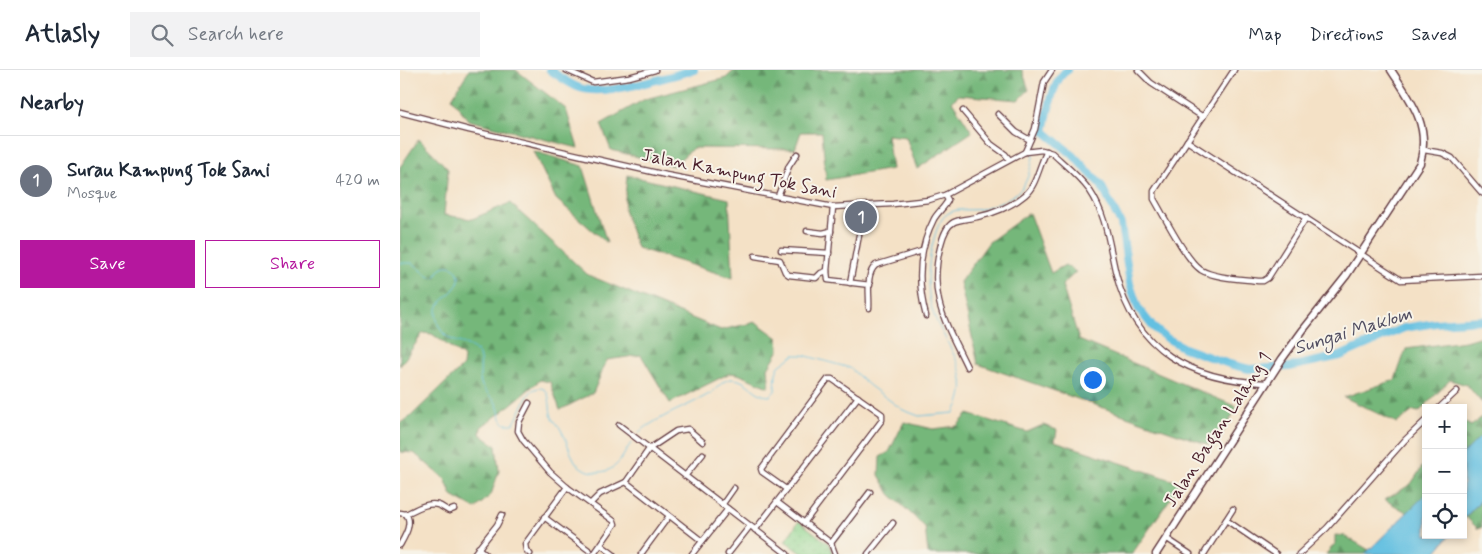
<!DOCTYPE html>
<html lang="en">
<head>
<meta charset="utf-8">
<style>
	body { margin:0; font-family:Mynerve,sans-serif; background:#f2f2f3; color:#1f2937 }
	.controls { position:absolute; right:15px; bottom:15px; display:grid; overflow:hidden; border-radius:0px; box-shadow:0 2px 8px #0003 }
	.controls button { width:45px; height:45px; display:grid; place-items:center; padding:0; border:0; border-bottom:1px solid #e0e1e3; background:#fff; color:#1f2937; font:25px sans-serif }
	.you { position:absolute; left:692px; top:309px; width:18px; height:18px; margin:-12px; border:4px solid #fff; border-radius:50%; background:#1a73e8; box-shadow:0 0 0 8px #1a73e833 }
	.badge { display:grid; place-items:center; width:32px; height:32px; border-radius:50%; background:#b5179e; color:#fff; font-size:16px; font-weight:700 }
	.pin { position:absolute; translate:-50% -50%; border:2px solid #fff; box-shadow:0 1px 5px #0006 }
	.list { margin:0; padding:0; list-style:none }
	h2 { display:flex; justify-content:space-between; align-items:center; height:65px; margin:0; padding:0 20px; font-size:21px }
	h2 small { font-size:16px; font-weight:400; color:#747a83 }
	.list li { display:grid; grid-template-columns:32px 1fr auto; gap:15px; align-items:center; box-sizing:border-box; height:90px; padding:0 20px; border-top:1px solid #e0e1e3 }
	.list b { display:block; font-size:19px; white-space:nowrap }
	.list p { margin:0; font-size:16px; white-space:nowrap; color:#747a83 }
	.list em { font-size:16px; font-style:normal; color:#747a83 }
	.actions { display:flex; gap:10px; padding:15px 20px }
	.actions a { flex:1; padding:11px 0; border:1px solid #b5179e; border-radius:0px; text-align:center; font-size:18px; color:#b5179e }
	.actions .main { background:#b5179e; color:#fff }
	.icon { flex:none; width:28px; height:28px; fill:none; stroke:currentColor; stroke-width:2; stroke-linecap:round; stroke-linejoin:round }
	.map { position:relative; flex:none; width:1082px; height:484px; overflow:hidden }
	header { display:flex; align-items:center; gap:30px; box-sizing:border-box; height:70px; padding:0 25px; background:#fff; border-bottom:1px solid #e0e1e3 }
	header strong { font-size:24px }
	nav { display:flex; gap:28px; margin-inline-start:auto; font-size:18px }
	.search { width:350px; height:45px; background:#f2f2f3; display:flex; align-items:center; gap:12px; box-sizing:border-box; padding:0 18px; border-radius:0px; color:#747a83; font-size:19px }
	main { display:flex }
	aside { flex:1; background:#fff }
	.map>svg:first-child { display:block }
</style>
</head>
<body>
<header>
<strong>Atlasly</strong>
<div class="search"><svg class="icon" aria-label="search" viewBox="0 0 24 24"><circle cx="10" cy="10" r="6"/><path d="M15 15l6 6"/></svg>Search here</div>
<nav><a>Map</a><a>Directions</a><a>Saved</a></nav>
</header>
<main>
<aside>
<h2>Nearby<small></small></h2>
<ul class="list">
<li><span class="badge" style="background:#6b7280">1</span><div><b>Surau Kampung Tok Sani</b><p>Mosque</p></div><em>420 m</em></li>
</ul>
<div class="actions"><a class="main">Save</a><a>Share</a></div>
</aside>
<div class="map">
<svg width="1082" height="484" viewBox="0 0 1082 484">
	<defs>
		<pattern id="forest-firs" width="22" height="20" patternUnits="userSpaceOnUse" patternTransform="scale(1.25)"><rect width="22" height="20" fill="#74b77a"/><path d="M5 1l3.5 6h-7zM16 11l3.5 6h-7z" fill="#619464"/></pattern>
		<pattern id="park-dots" width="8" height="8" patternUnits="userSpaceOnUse" patternTransform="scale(1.25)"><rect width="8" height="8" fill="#90d690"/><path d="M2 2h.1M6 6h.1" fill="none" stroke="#7eb77c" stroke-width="1.8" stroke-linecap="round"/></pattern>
	</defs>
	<rect width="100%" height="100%" fill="#f7f3e8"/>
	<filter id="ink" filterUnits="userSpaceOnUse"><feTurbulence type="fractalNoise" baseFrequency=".02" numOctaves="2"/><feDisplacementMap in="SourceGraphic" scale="10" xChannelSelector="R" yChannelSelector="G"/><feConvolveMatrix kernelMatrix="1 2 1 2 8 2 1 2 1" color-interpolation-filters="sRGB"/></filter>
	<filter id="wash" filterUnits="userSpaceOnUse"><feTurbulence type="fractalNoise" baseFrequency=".0096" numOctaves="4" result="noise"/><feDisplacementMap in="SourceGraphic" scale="20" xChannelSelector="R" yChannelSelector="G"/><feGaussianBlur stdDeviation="1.12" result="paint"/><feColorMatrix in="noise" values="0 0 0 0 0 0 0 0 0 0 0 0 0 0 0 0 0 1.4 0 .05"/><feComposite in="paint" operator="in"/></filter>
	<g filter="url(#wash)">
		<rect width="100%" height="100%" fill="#f4e1c6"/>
		<!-- forest -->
		<g fill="url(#forest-firs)" stroke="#5f6b52">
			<path d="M69 0H116L166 39 178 78 68 50 52 28Z"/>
			<path d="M335 0H622L629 20 618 30 559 25 552 31 572 62 517 99 506 67 487 65 492 99 426 110 422 62H401L395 79 293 78 273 96 211 80 201 54 245 29 326 8Z"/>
			<path d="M19 69 48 99 44 145 72 149 110 133 188 205 321 260 356 252 378 268 379 280 368 298 369 310 368 317 338 304 330 303 270 333 241 285 207 290 193 323 160 340 150 312 140 310 103 341 81 357 80 364 96 376 99 401 91 425 75 439 52 426 45 409 14 383 0 382V353L9 348 63 296 64 287 32 264 23 263 0 296V97Z"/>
			<path d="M133 81 183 96 207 173 156 129Z"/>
			<path d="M227 105 329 129 333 208 237 178 224 140Z"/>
			<path d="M629 143 651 203 665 195 676 202 662 215 679 270 837 337 815 377 578 294 560 212 589 172Z"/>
			<path d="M1082 266V333L1067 315 1050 310 1019 342 1013 341 997 353 944 327 995 310 1006 279 1065 271Z"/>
			<path d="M568 344 627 362 643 355 657 360 655 371 781 413 732 484H528L525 457 490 424 479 405 480 387 489 382 504 352 533 359 557 356Z"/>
			<path d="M1082 347V365L1063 384V351L1071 356Z"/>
			<path d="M1026 391V424L1008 443 985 430 1011 414Z"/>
			<path d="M1082 429V457L1078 459 1066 447Z"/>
			<path d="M935 465 945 466 969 480 965 484H926L935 474Z"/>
		</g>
		<!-- park -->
		<path fill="url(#park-dots)" stroke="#6d7a5e" d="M399 451 429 474 433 484H403L385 471Z"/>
		<!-- water -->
		<g fill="#63c0e1" stroke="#567086">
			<path d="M1082 365V429L1063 450V384Z"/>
			<path d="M1026 424V465H1050L1034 484H965Z"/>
		</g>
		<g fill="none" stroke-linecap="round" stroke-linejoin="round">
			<!-- stream -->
			<g stroke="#63c0e1" stroke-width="1">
				<path d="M635 79 636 72 644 61"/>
				<path d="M0 193H13L28 206 34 208C37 205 39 199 43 197 47 195 51 196 54 198 72 215 38 227 36 242 36 246 37 250 38 254 47 277 65 268 77 282 84 290 77 306 82 316 85 322 92 327 96 333 100 340 99 349 105 354H113C120 346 126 322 135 319 153 313 148 338 152 347 154 352 159 355 161 360 167 369 169 382 175 391 183 404 205 406 216 395 222 390 226 380 231 373"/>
				<path d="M239 362C261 345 287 337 311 323 318 318 324 308 333 309 348 309 355 327 370 326L375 321 376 303 379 296 394 285H403L450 298 470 316 503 340 519 346 554 343C577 307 547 278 534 245 524 220 528 184 537 159 540 152 543 145 551 142 559 138 571 141 581 139 591 136 615 127 621 119 629 109 631 95 634 83"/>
			</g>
			<!-- river -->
			<g stroke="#63c0e1" stroke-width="8">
				<path d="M150 0C160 7 169 14 180 18 206 27 266 7 294 0"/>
				<path d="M668 0C652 8 648 45 644 61L673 85 701 115 721 154 730 214 738 238 753 257 765 267 784 278 829 294 849 299 889 297 940 286 1004 258 1036 253 1082 250"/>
			</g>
		</g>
	</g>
	<g filter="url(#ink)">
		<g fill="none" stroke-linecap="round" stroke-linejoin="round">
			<defs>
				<g id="street">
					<path d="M166 0 193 12 229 7 255 0"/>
					<path d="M738 0 751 13 803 47"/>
					<path d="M834 0 754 121V129C764 146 786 190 801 200 814 208 842 209 858 211H863L868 208 906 148"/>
					<path d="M563 41 591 74 605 84 609 89"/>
					<path d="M0 42 69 60 266 105 433 137 493 134 529 130 545 125 625 82 642 80 652 83C665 95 679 106 690 121 707 146 709 176 716 204 735 281 791 310 866 313"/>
					<path d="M598 44 616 62 630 70"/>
					<path d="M787 71 1001 210 1082 206"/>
					<path d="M1024 80 1042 83 1052 88 1082 123"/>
					<path d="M625 82 635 59 644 12 652 0"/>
					<path d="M378 126 389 96 397 84"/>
					<path d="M433 137 427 201 428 210 470 215"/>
					<path d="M407 161 423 163 431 161"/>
					<path d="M381 180 429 183"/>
					<path d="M355 186 380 190 385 202 389 205 416 208 421 203 427 201"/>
					<path d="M450 213 459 165"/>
					<path d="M469 238C470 225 465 204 476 195L522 181"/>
					<path d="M526 246C517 213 518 180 534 149 538 142 545 137 548 130L545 125"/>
					<path d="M567 297C546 253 527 226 541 174 543 166 546 156 554 152 561 149 570 149 577 147 593 144 612 136 625 125 637 115 639 95 647 81"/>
					<path d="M129 333 119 352 118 361 123 370 150 402 167 417 214 451 215 454 194 484"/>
					<path d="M1039 338 1057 321"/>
					<path d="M219 355 387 484"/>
					<path d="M285 406 303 384"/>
					<path d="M226 412 302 471"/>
					<path d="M386 419 362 402 361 399 428 309H432L482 344V350L404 453"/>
					<path d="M377 432 431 473 435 484"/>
					<path d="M191 433 200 424 226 412 249 379 276 361 288 359 303 372"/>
					<path d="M322 435 334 418"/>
					<path d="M0 443 6 444C16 439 27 432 38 435 42 436 46 440 49 441L54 439"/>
					<path d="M144 447 190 481"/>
					<path d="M826 450 876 484"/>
					<path d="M355 460 458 327"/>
					<path d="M766 468 790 484"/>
					<path d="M431 473 470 422"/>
					<path d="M0 475C5 466 13 453 6 444"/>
					<path d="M201 475 213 484"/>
					<path d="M78 478 85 484"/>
					<path d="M74 484 97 455 102 445"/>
					<path d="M130 484 126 480 125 474 167 417"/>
					<path d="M241 484 269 446"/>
					<path d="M292 484 328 439"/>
					<path d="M328 484 350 456"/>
					<path d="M468 484 493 453"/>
					<path d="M804 484 833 439"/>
					<path d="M899 484 927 458 1005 370 1026 350"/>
				</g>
				<path id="secondary" d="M756 484 882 289 903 260 946 206 1020 93C1031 55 1011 31 991 0"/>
			</defs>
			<!-- street casing -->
			<use href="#street" stroke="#643c42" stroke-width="7"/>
			<!-- secondary casing -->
			<use href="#secondary" stroke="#643c42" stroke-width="9"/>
			<!-- street -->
			<use href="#street" stroke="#fff" stroke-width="4.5"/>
			<!-- secondary -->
			<use href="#secondary" stroke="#fff" stroke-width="6"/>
		</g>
	</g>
	<g text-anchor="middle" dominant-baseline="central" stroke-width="4" stroke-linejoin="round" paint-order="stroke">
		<!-- street labels -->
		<g font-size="18" fill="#4a1f2b" stroke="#f7f3e8">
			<text transform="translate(339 104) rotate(11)">Jalan Kampung Tok Sani</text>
			<text transform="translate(818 360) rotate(-57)">Jalan Bagan Lalang 1</text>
		</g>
		<!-- water labels -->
		<g font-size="19" font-style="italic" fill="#524f62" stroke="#f7f3e8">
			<text transform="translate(953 261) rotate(-17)">Sungai Maklom</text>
		</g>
	</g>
</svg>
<div class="controls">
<button>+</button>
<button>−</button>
<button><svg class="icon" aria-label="locate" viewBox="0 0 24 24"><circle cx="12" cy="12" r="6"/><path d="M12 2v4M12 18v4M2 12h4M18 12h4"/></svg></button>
</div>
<div class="you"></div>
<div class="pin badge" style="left:461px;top:147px;background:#6b7280">1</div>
</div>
</main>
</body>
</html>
